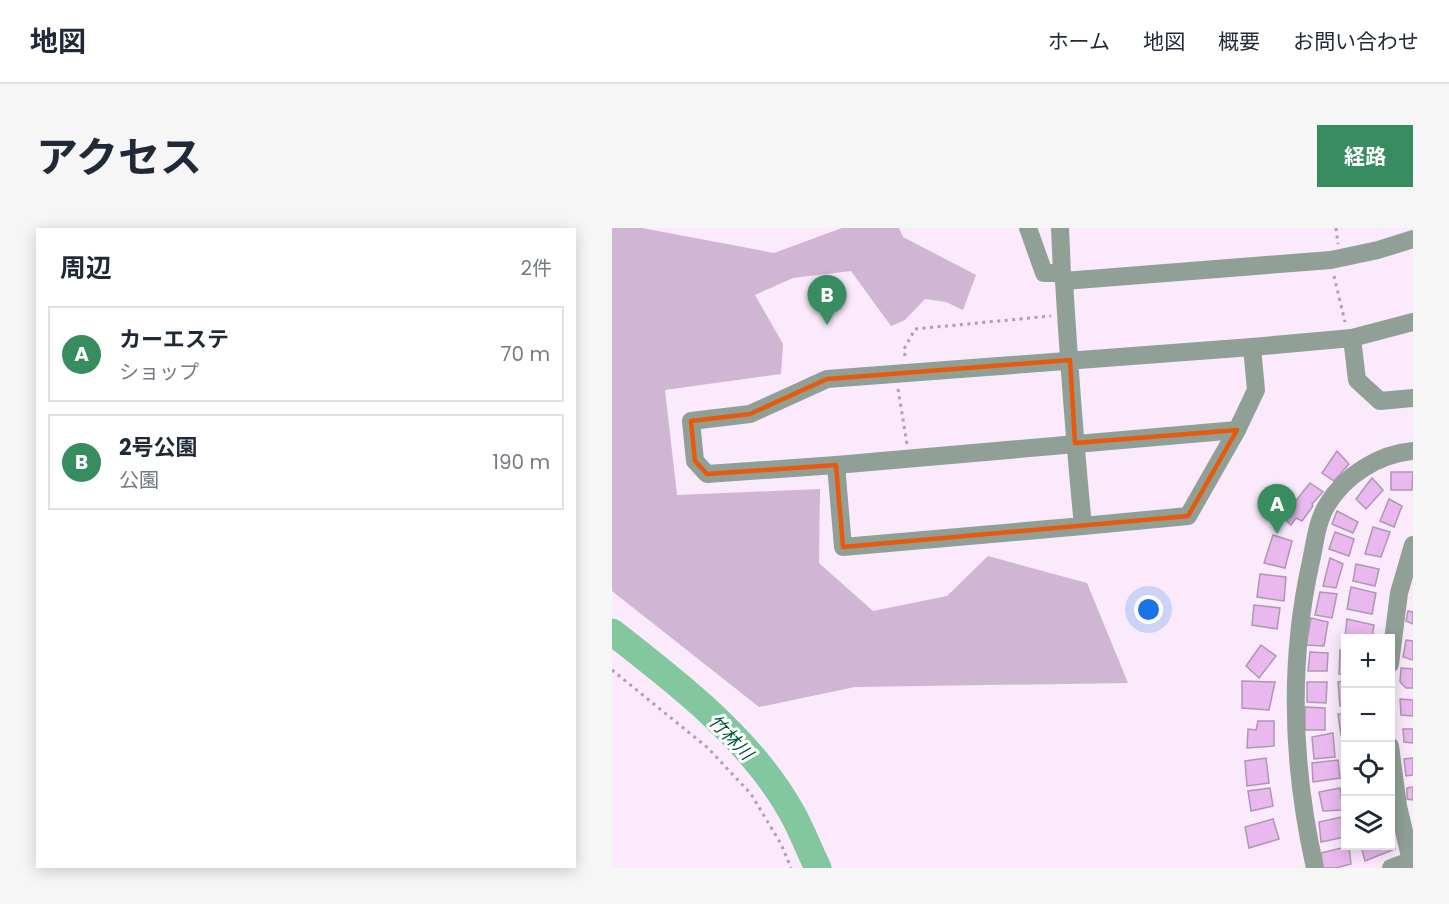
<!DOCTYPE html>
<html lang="ja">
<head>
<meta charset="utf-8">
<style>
	body { margin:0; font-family:Poppins,"Noto Sans JP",sans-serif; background:#f6f6f7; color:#1f2937 }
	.controls { position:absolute; right:18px; bottom:18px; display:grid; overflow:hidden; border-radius:0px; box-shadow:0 3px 15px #0003 }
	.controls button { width:54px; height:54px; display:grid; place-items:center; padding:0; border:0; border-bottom:2px solid #e0e1e3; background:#fff; color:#1f2937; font:30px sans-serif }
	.you { position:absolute; left:537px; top:382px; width:21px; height:21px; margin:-15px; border:4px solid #fff; border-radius:50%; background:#1a73e8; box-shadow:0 0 0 9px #1a73e833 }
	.badge { display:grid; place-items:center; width:39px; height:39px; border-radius:50%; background:#378d60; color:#fff; font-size:20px; font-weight:700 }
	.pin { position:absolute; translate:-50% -50px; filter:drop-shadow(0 2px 3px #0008) }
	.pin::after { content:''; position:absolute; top:32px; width:21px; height:18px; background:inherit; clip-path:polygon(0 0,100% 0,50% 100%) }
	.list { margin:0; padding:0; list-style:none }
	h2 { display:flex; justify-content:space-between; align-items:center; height:78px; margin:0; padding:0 24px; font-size:26px }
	h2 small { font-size:20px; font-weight:400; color:#747a83 }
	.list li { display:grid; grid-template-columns:39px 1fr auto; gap:18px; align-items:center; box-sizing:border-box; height:96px; margin:0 12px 12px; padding:0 12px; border:2px solid #e0e1e3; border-radius:0px }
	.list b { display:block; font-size:22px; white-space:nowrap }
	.list p { margin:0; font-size:20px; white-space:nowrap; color:#747a83 }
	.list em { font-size:20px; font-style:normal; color:#747a83 }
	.icon { flex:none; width:33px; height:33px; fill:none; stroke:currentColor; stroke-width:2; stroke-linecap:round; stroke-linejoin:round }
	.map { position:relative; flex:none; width:801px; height:640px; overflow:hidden; border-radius:0px }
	header { display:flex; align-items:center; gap:36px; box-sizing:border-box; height:84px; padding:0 30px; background:#fff; border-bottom:2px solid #e0e1e3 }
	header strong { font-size:28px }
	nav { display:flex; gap:33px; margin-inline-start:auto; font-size:21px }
	.intro { display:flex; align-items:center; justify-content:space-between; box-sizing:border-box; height:144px; padding:0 36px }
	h1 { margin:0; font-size:42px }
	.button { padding:15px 27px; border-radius:0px; background:#378d60; color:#fff; font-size:21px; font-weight:700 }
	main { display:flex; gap:36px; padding:0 36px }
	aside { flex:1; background:#fff; border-radius:0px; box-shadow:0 3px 15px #0003 }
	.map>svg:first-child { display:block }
</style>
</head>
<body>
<header>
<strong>地図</strong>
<nav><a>ホーム</a><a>地図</a><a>概要</a><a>お問い合わせ</a></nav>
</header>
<div class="intro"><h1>アクセス</h1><a class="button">経路</a></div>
<main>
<aside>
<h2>周辺<small>2件</small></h2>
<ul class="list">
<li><span class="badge">A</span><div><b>カーエステ</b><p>ショップ</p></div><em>70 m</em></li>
<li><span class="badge">B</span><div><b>2号公園</b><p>公園</p></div><em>190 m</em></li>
</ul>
</aside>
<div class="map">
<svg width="801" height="640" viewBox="0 0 801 640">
	<rect width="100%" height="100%" fill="#faeafc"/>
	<!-- green -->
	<path fill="#d1b5d4" d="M0 0H30L162 25 230 0H287L291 9 364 47 351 82 334 74 313 71 293 92 279 98 239 43 181 50 143 67 171 116 169 146 53 162 65 267 208 261 207 335 261 383 335 368 376 328 475 355 516 455 243 459 147 479 0 363Z"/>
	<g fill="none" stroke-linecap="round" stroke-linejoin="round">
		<!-- river -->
		<path stroke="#83c79f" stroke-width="27" d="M0 404C63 453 135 508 176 578 188 597 196 620 206 640"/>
	</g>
	<!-- building -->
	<g fill="#e9b8ee" stroke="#af96b2" stroke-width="1.5">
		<path d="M725 223 737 236 722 253 710 245Z"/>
		<path d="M779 244H801L800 262H779Z"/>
		<path d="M760 250 771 262 754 281 744 271Z"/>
		<path d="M698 255 711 264 700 276 701 278 690 293 684 290 679 297 671 289Z"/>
		<path d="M777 271 790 278 782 299 768 293Z"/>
		<path d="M725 283 746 294 741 305 720 296Z"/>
		<path d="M761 299 778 304 769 329 753 326Z"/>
		<path d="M723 304 742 311 737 328 717 321Z"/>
		<path d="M661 307 680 313 673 340 652 335Z"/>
		<path d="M718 330 731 336 724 360 711 358Z"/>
		<path d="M744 336 767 341 763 358 741 353Z"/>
		<path d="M648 346 674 349 672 373 645 369Z"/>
		<path d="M739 359 764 365 760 386 735 381Z"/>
		<path d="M708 364 725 366 720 390 703 387Z"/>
		<path d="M642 377 668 380 665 401 640 397Z"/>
		<path d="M796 383 801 384V396L794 393Z"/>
		<path d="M699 390 716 394 712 418 694 417Z"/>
		<path d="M735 391 762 397 760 410 733 409Z"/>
		<path d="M794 412 801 413V432L791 429Z"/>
		<path d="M649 417 664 428 647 450 634 438Z"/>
		<path d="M728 422 734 423V446H727Z"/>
		<path d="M698 424 716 425 715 443H696Z"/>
		<path d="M789 440 801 441V460H794L788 454Z"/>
		<path d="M630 453 663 454 657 482 630 480Z"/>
		<path d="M734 453V478H728L726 454Z"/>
		<path d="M695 454H715L714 475 695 474Z"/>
		<path d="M788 471 801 472V488L789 487Z"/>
		<path d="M693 479 713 480V502H693Z"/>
		<path d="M726 486H734V508L729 507Z"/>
		<path d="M646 493H662V518L635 520 636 501 644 502Z"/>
		<path d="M791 501H801V515L792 514Z"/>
		<path d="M721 505 723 529 702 531 700 509Z"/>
		<path d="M654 530 657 555 635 558 633 533Z"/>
		<path d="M801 530V547L794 548 792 531Z"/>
		<path d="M726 532 728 550 701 554 700 535Z"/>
		<path d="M801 559V572L795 571V560Z"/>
		<path d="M658 560 661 578 639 583 636 563Z"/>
		<path d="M728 560 731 582 711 583 707 564Z"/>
		<path d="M730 589 733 609 709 614 707 594Z"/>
		<path d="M661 591 667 611 637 620 633 599Z"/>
		<path d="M778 605 783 621 753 633 749 618H778Z"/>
		<path d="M737 618 739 636 724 640H711L709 625Z"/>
	</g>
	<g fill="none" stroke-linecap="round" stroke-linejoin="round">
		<!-- path -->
		<g stroke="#ada0af" stroke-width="3" stroke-dasharray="3 4.5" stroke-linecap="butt">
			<path d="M724 0 726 16"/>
			<path d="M722 48 733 94"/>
			<path d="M293 128 292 121 303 101 439 88"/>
			<path d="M286 161 295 216"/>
			<path d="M0 442 96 520 139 566 169 616 179 640"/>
		</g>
		<!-- minor -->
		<g stroke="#90a096" stroke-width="18">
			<path d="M416 0 432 45H450"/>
			<path d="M448 0 450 45 452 53C457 135 463 217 471 298L231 319 224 237 95 246 83 233 79 193 138 186 215 151 640 119 644 162 625 202 576 288 471 298"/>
			<path d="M452 53 719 32 766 22 801 11"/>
			<path d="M740 110 801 94"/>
			<path d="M640 119 740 110 745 152 768 173 801 170"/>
			<path d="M224 237 625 202"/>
			<path d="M778 436 787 365 801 317"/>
			<path d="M778 518 786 578 799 633"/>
			<path d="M703 640C680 538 676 436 699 333 703 315 705 293 715 277 733 247 767 226 801 223"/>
			<path d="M779 640 801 632"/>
		</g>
	</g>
	<!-- marked area -->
	<path fill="none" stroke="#e8590c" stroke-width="4.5" stroke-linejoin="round" d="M458 132 463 215 625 202 576 288 231 319 224 237 95 246 83 233 79 193 138 186 215 151Z"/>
	<g text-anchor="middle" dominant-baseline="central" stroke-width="6" stroke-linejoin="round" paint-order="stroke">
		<!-- water labels -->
		<g font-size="18" font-style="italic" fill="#005834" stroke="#fff">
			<text transform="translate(119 509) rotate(46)">竹林川</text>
		</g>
	</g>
</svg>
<div class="controls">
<button>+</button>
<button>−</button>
<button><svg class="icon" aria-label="locate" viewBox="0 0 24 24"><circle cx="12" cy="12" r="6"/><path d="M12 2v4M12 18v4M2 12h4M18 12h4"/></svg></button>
<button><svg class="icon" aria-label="layers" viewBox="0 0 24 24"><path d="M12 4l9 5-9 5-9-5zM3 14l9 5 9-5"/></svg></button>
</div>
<div class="you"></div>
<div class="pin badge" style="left:665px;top:306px">A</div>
<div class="pin badge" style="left:215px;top:97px">B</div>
</div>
</main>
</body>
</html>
